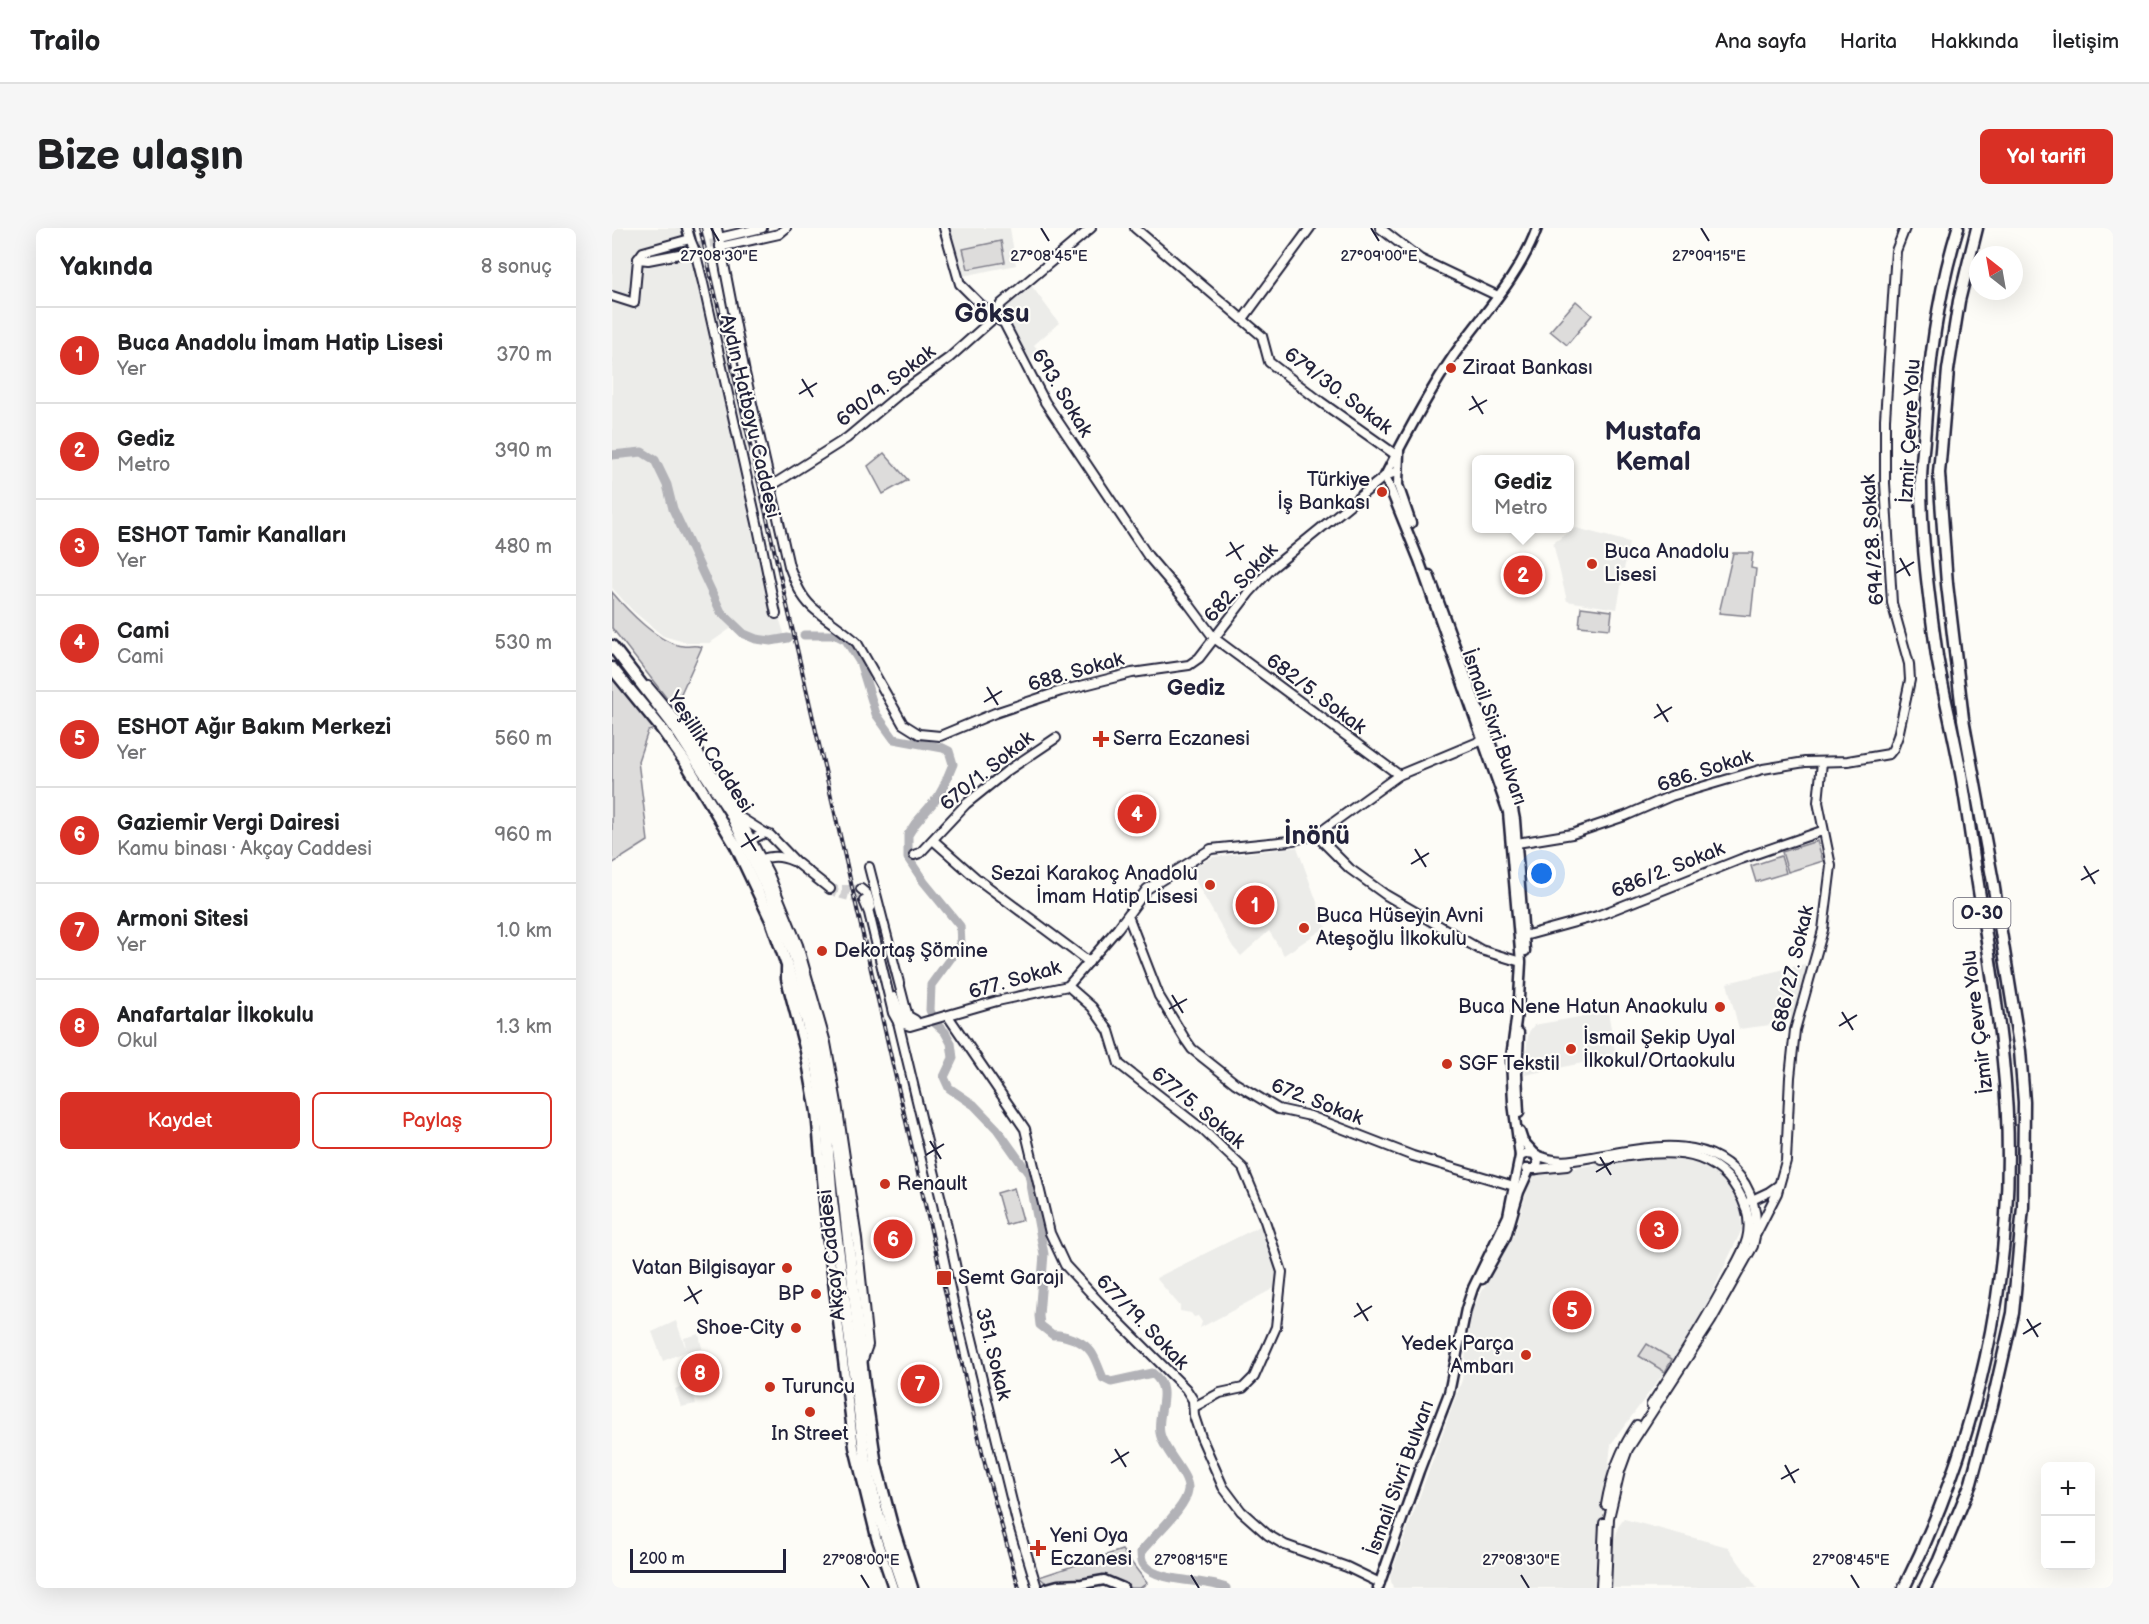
<!DOCTYPE html>
<html lang="tr">
<head>
<meta charset="utf-8">
<style>
	body { margin:0; font-family:"Balsamiq Sans",sans-serif; background:#f6f6f6; color:#202124 }
	.controls { position:absolute; right:18px; bottom:18px; display:grid; overflow:hidden; border-radius:9px; box-shadow:0 6px 24px #0002 }
	.controls button { width:54px; height:54px; display:grid; place-items:center; padding:0; border:0; border-bottom:2px solid #e0e0e0; background:#fff; color:#202124; font:30px sans-serif }
	.compass { position:absolute; left:1357px; top:18px; width:54px; height:54px; border-radius:50%; background:#fff; box-shadow:0 6px 24px #0002; rotate:329deg }
	.scale { position:absolute; left:18px; bottom:15px; width:156px; box-sizing:border-box; padding-left:6px; border:3px solid #22223b; border-top:0; font-size:16px; line-height:21px; white-space:nowrap; color:#22223b; -webkit-text-stroke:4px #fdfcf7; paint-order:stroke }
	.you { position:absolute; left:930px; top:646px; width:21px; height:21px; margin:-15px; border:4px solid #fff; border-radius:50%; background:#1a73e8; box-shadow:0 0 0 9px #1a73e833 }
	.badge { display:grid; place-items:center; width:39px; height:39px; border-radius:50%; background:#d93025; color:#fff; font-size:20px; font-weight:700 }
	.pin { position:absolute; translate:-50% -50%; border:3px solid #fff; box-shadow:0 2px 6px #0006 }
	.popup { position:absolute; left:860px; top:227px; width:102px; height:78px; box-sizing:border-box; display:grid; place-content:center; border-radius:9px; background:#fff; filter:drop-shadow(0 2px 4px #0005); font-size:20px; white-space:nowrap; color:#757577 }
	.popup b { font-size:22px; color:#202124 }
	.popup::after { content:''; position:absolute; left:50%; top:100%; margin-left:-12px; border:12px solid transparent; border-top-color:#fff }
	.list { margin:0; padding:0; list-style:none }
	h2 { display:flex; justify-content:space-between; align-items:center; height:78px; margin:0; padding:0 24px; font-size:26px }
	h2 small { font-size:20px; font-weight:400; color:#757577 }
	.list li { display:grid; grid-template-columns:39px 1fr auto; gap:18px; align-items:center; box-sizing:border-box; height:96px; padding:0 24px; border-top:2px solid #e0e0e0 }
	.list b { display:block; font-size:22px; white-space:nowrap }
	.list p { margin:0; font-size:20px; white-space:nowrap; color:#757577 }
	.list em { font-size:20px; font-style:normal; color:#757577 }
	.actions { display:flex; gap:12px; padding:18px 24px }
	.actions a { flex:1; padding:14px 0; border:2px solid #d93025; border-radius:9px; text-align:center; font-size:21px; color:#d93025 }
	.actions .main { background:#d93025; color:#fff }
	.map { position:relative; flex:none; width:1501px; height:1360px; overflow:hidden; border-radius:9px }
	header { display:flex; align-items:center; gap:36px; box-sizing:border-box; height:84px; padding:0 30px; background:#fff; border-bottom:2px solid #e0e0e0 }
	header strong { font-size:28px }
	nav { display:flex; gap:33px; margin-inline-start:auto; font-size:21px }
	.intro { display:flex; align-items:center; justify-content:space-between; box-sizing:border-box; height:144px; padding:0 36px }
	h1 { margin:0; font-size:42px }
	.button { padding:15px 27px; border-radius:9px; background:#d93025; color:#fff; font-size:21px; font-weight:700 }
	main { display:flex; gap:36px; padding:0 36px }
	aside { flex:1; background:#fff; border-radius:9px; box-shadow:0 6px 24px #0002 }
	.map>svg:first-child { display:block }
</style>
</head>
<body>
<header>
<strong>Trailo</strong>
<nav><a>Ana sayfa</a><a>Harita</a><a>Hakkında</a><a>İletişim</a></nav>
</header>
<div class="intro"><h1>Bize ulaşın</h1><a class="button">Yol tarifi</a></div>
<main>
<aside>
<h2>Yakında<small>8 sonuç</small></h2>
<ul class="list">
<li><span class="badge">1</span><div><b>Buca Anadolu İmam Hatip Lisesi</b><p>Yer</p></div><em>370 m</em></li>
<li><span class="badge">2</span><div><b>Gediz</b><p>Metro</p></div><em>390 m</em></li>
<li><span class="badge">3</span><div><b>ESHOT Tamir Kanalları</b><p>Yer</p></div><em>480 m</em></li>
<li><span class="badge">4</span><div><b>Cami</b><p>Cami</p></div><em>530 m</em></li>
<li><span class="badge">5</span><div><b>ESHOT Ağır Bakım Merkezi</b><p>Yer</p></div><em>560 m</em></li>
<li><span class="badge">6</span><div><b>Gaziemir Vergi Dairesi</b><p>Kamu binası · Akçay Caddesi</p></div><em>960 m</em></li>
<li><span class="badge">7</span><div><b>Armoni Sitesi</b><p>Yer</p></div><em>1.0 km</em></li>
<li><span class="badge">8</span><div><b>Anafartalar İlkokulu</b><p>Okul</p></div><em>1.3 km</em></li>
</ul>
<div class="actions"><a class="main">Kaydet</a><a>Paylaş</a></div>
</aside>
<div class="map">
<svg width="1501" height="1360" viewBox="0 0 1501 1360">
	<rect width="100%" height="100%" fill="#fdfcf7"/>
	<filter id="ink" filterUnits="userSpaceOnUse"><feTurbulence type="fractalNoise" baseFrequency=".0167" numOctaves="2"/><feDisplacementMap in="SourceGraphic" scale="12" xChannelSelector="R" yChannelSelector="G"/><feConvolveMatrix kernelMatrix="1 2 1 2 8 2 1 2 1" color-interpolation-filters="sRGB"/></filter>
	<g filter="url(#ink)">
		<!-- built -->
		<g fill="#ecece9">
			<path d="M0 0H72L88 50 154 350 172 405 170 408 153 409 139 407 125 396 98 415H76L51 408 21 383 0 360Z"/>
			<path d="M337 0H398L404 37 351 48Z"/>
			<path d="M419 57 447 95 422 117 428 124 415 134 391 83Z"/>
			<path d="M964 300 1017 314 1005 381 955 373 941 315Z"/>
			<path d="M685 619 714 699 672 727 657 703 629 728 621 719 577 642 601 629Z"/>
			<path d="M1193 736 1195 741 1180 791 1174 795 1127 801 1115 755Z"/>
			<path d="M996 784 1004 828 913 847 915 815 917 804 922 797Z"/>
			<path d="M1029 929 1068 930 1095 938 1116 957 1129 978 1130 1001 1080 1107 999 1216 983 1360H781L778 1349 850 1152 860 1081 902 1007 920 947Z"/>
			<path d="M650 997 668 1042 666 1058 588 1100 590 1094 586 1088 582 1089 579 1085 568 1083V1078L544 1050Z"/>
			<path d="M64 1093 74 1121 72 1110 87 1106 98 1157 83 1161 79 1134 77 1133 75 1123 51 1133 40 1104Z"/>
			<path d="M78 1155 84 1176 69 1179 63 1161Z"/>
			<path d="M1012 1291 1116 1319 1145 1360H997L1000 1322 1006 1299Z"/>
		</g>
		<!-- green -->
		<g fill="#dddcdb" stroke="#807f8b" stroke-width="1.5">
			<path d="M389 13 393 34 356 41 351 21Z"/>
			<path d="M964 73 980 87 955 117 938 103Z"/>
			<path d="M272 225 296 252 271 266 256 238Z"/>
			<path d="M1121 325H1141L1139 340 1144 341 1139 388 1107 385Z"/>
			<path d="M0 364C15 382 47 416 71 418 79 419 81 416 90 419L66 472H56L0 400Z"/>
			<path d="M969 379 1000 383 998 401 967 398Z"/>
			<path d="M0 450 46 500 36 503 26 533 36 613 0 636Z"/>
			<path d="M1205 613 1211 633 1176 644 1170 624Z"/>
			<path d="M1169 628 1174 645 1144 654 1139 638Z"/>
			<path d="M402 960 411 992 394 997 385 965Z"/>
			<path d="M1035 1116 1060 1131 1053 1144 1027 1128Z"/>
			<path d="M510 1322 535 1355 528 1360H516L513 1357 449 1354 434 1355 427 1349Z"/>
		</g>
		<g fill="none" stroke-linecap="round" stroke-linejoin="round">
			<!-- river -->
			<g stroke="#b2b2b7" stroke-width="9">
				<path d="M0 227 30 224 43 232 55 257 61 281 109 384 132 406 144 411 159 413 176 410"/>
				<path d="M192 407H224L234 412 248 434 264 486 282 511 331 520 337 523 341 536 331 560 326 569 303 596 296 607V630L312 654 348 698 349 716 319 757 318 782 323 795 333 804 339 815 341 830 332 849 337 860 362 877 385 901 417 946 432 1026 427 1088 428 1097 441 1107C450 1106 455 1109 464 1112 483 1121 483 1133 491 1150L499 1154 540 1145C562 1161 544 1184 548 1205 551 1223 578 1247 576 1262 574 1280 541 1308 529 1324 529 1328 529 1333 532 1337 546 1355 594 1351 614 1360"/>
			</g>
			<!-- tertiary-tunnel -->
			<g stroke="#d1d0d1" stroke-width="8" stroke-dasharray="8 4" stroke-linecap="butt">
				<path d="M74 19 119 13"/>
				<path d="M218 661 226 666 252 673"/>
				<path d="M218 661H249"/>
			</g>
			<defs>
				<g id="tertiary">
					<path d="M105 0 133 145 177 338C183 353 188 368 200 379 214 392 231 401 245 415L291 496 307 506 328 508 383 485 449 463 520 445 577 437 587 430 637 365 660 340 773 248 787 243"/>
					<path d="M332 0 348 56 382 90 392 95 433 174 536 328 576 375 602 410 787 547"/>
					<path d="M523 0 650 108 657 134 709 174 784 227"/>
					<path d="M768 0 808 31 886 68"/>
					<path d="M107 10 150 0"/>
					<path d="M108 19 167 6 174 0"/>
					<path d="M26 31 36 32 83 23"/>
					<path d="M0 68 22 75 26 31 31 24 78 11 83 23 91 55 145 295 164 386"/>
					<path d="M631 91 698 0"/>
					<path d="M159 258 235 210 291 163 337 130 382 90 389 76 479 0"/>
					<path d="M36 458 66 494 117 570 156 644 186 717 214 815 225 875 245 1011 256 1117 250 1134"/>
					<path d="M129 590 153 605"/>
					<path d="M704 607 738 641 774 667 869 722 909 734"/>
					<path d="M321 612 364 650 477 734"/>
					<path d="M136 613 153 605 158 607 184 634 218 661"/>
					<path d="M905 615 960 606 1013 588 1059 568 1151 541 1193 534 1236 533 1277 526 1281 521 1286 508 1298 452 1297 436 1280 375 1273 255V191L1284 23 1293 0"/>
					<path d="M302 627 308 625 354 576 395 543 444 510"/>
					<path d="M146 632C160 628 167 627 181 633"/>
					<path d="M257 639 293 778 296 788 303 792"/>
					<path d="M249 661 255 666 259 679"/>
					<path d="M252 673 257 685 281 785 286 794 298 798 385 773 456 758 506 700 535 661 599 621 677 613 704 607 787 547 871 512"/>
					<path d="M516 688 547 768 573 811 580 821 623 855 666 881 698 888 801 928 902 958"/>
					<path d="M912 708 985 688 1129 631 1210 603"/>
					<path d="M456 758 480 779 497 803 507 836 590 901 631 940 653 993 670 1044 664 1099 642 1149 631 1160 608 1165 582 1179"/>
					<path d="M282 769 290 791 299 793"/>
					<path d="M336 788 413 901 438 1005 453 1037 488 1075 574 1161 581 1172 582 1188 589 1209 611 1259 629 1283 656 1307 673 1317 735 1339 768 1355"/>
					<path d="M286 794 330 976 352 1078 405 1294 425 1360"/>
					<path d="M923 926C946 937 962 932 986 928 1036 919 1101 904 1133 956 1144 975 1147 996 1141 1018L1099 1093 1016 1221 1008 1243 997 1290 994 1360"/>
					<path d="M990 932C1040 925 1096 912 1126 963 1135 978 1139 995 1135 1011 1131 1026 1122 1039 1115 1052 1092 1096 1066 1136 1039 1177"/>
					<path d="M924 941 955 938"/>
					<path d="M1138 973 1157 964 1167 957"/>
					<path d="M1144 1006 1165 965 1174 933 1178 849 1183 802 1211 702 1219 638 1206 574 1210 534"/>
					<path d="M994 1277C999 1247 1008 1222 1025 1197"/>
					<path d="M989 1360 992 1295"/>
				</g>
				<g id="secondary">
					<path d="M75 0 78 11"/>
					<path d="M787 223 786 257 799 295"/>
					<path d="M817 347 899 571 903 592 913 723"/>
					<path d="M174 741V751L193 823 204 884 215 1006 242 1219 264 1309 281 1360"/>
					<path d="M907 885 905 846 907 805"/>
					<path d="M908 904 911 913 923 926"/>
					<path d="M908 928 916 925 923 926 926 933 924 941H914"/>
					<path d="M870 1051 894 1008 907 964 917 942"/>
					<path d="M435 1360 446 1357 470 1356 492 1352 511 1360"/>
					<path d="M766 1360 807 1243 837 1165 854 1081 861 1060 896 988 908 928 901 875 899 829 907 770 909 734 896 584 807 332 773 248C794 207 816 165 842 127 871 86 908 48 925 0"/>
				</g>
				<g id="trunk">
					<path d="M0 418 61 497 118 584 158 667 182 727 196 770 212 831 227 928 252 1157 264 1237 279 1294 300 1360"/>
					<path d="M0 440 49 500 74 535 124 618 159 692 194 791 205 839 214 898 220 972 253 1230 265 1282 291 1360"/>
				</g>
				<g id="motorway">
					<path d="M1292 1360C1373 1197 1410 1015 1391 833 1386 780 1377 727 1369 675 1362 633 1357 592 1350 551 1343 510 1332 469 1325 428 1317 371 1309 312 1309 254 1309 236 1312 217 1313 199 1317 133 1326 64 1346 0"/>
					<path d="M1313 1360 1327 1332 1359 1255 1380 1177 1401 1085 1411 979 1412 874 1408 823 1381 654 1351 491 1335 356 1327 245 1336 142 1347 73 1365 0"/>
				</g>
			</defs>
			<!-- tertiary casing -->
			<use href="#tertiary" stroke="#22223b" stroke-width="12"/>
			<!-- secondary casing -->
			<use href="#secondary" stroke="#22223b" stroke-width="13"/>
			<!-- trunk casing -->
			<use href="#trunk" stroke="#22223b" stroke-width="15"/>
			<!-- motorway casing -->
			<use href="#motorway" stroke="#22223b" stroke-width="15"/>
			<!-- tertiary -->
			<use href="#tertiary" stroke="#fdfcf7" stroke-width="8"/>
			<!-- secondary -->
			<use href="#secondary" stroke="#fdfcf7" stroke-width="8"/>
			<!-- trunk -->
			<use href="#trunk" stroke="#fdfcf7" stroke-width="10"/>
			<!-- motorway -->
			<use href="#motorway" stroke="#fdfcf7" stroke-width="10"/>
			<defs>
				<path id="rail" d="M88 0 375 1245 407 1360"/>
			</defs>
			<!-- rail casing -->
			<use href="#rail" stroke="#22223b" stroke-width="4"/>
			<!-- rail -->
			<use href="#rail" stroke="#fdfcf7" stroke-width="1.5" stroke-dasharray="4.5" stroke-linecap="butt"/>
		</g>
	</g>
	<!-- ticks -->
	<path fill="none" stroke="#22223b" stroke-width="2" d="M99 0 107 13M429 0 437 13M759 0 767 13M1089 0 1097 13M190 151 201 169M187 166 205 155M860 168 871 186M857 182 875 172M618 314 629 332M614 328 632 317M1288 330 1298 348M1284 345 1302 334M375 459 386 477M372 474 390 463M1045 476 1056 494M1042 490 1060 479M133 605 144 623M129 619 147 608M803 621 814 639M799 636 817 625M1472 638 1483 656M1469 652 1487 642M560 767 571 785M557 781 575 771M1230 784 1241 802M1227 798 1245 787M318 913 329 931M314 927 332 916M988 929 999 947M984 944 1002 933M76 1058 86 1076M72 1073 90 1062M745 1075 756 1093M742 1089 760 1078M1415 1091 1426 1109M1411 1106 1429 1095M503 1221 514 1239M499 1235 517 1224M1173 1237 1183 1255M1169 1251 1187 1241M249 1347 257 1360M579 1347 587 1360M909 1347 917 1360M1239 1347 1247 1360"/>
	<!-- markers -->
	<g fill="#c8321e" stroke="#fdfcf7" stroke-width="2">
		<circle cx="839" cy="140" r="6"/>
		<circle cx="770" cy="264" r="6"/>
		<circle cx="980" cy="336" r="6"/>
		<path d="M486 502h6v6h6v6h-6v6h-6v-6h-6v-6h6z"/>
		<circle cx="598" cy="657" r="6"/>
		<circle cx="692" cy="700" r="6"/>
		<circle cx="210" cy="723" r="6"/>
		<circle cx="1108" cy="779" r="6"/>
		<circle cx="959" cy="821" r="6"/>
		<circle cx="835" cy="836" r="6"/>
		<circle cx="273" cy="956" r="6"/>
		<circle cx="175" cy="1040" r="6"/>
		<rect x="324" y="1042" width="16" height="16" rx="3"/>
		<circle cx="204" cy="1066" r="6"/>
		<circle cx="184" cy="1100" r="6"/>
		<circle cx="914" cy="1127" r="6"/>
		<circle cx="158" cy="1159" r="6"/>
		<circle cx="198" cy="1184" r="6"/>
		<path d="M423 1311h6v6h6v6h-6v6h-6v-6h-6v-6h6z"/>
	</g>
	<g text-anchor="middle" dominant-baseline="central" stroke-width="4.5" stroke-linejoin="round" paint-order="stroke">
		<!-- shield labels -->
		<rect fill="#fdfcf7" stroke="#646373" stroke-width="1.5" x="1341.5" y="670" width="57" height="30" rx="4.5"/>
		<g font-size="18" font-weight="bold" fill="#22223b">
			<text x="1370" y="685">O-30</text>
		</g>
		<!-- poi labels -->
		<g font-size="20" fill="#22223b" stroke="#fdfcf7" text-anchor="start">
			<text x="851" y="140">Ziraat Bankası</text>
			<text x="758" y="252" text-anchor="end">Türkiye<tspan x="758" dy="23">İş Bankası</tspan></text>
			<text x="992" y="324">Buca Anadolu<tspan x="992" dy="23">Lisesi</tspan></text>
			<text x="501" y="511">Serra Eczanesi</text>
			<text x="586" y="646" text-anchor="end">Sezai Karakoç Anadolu<tspan x="586" dy="23">İmam Hatip Lisesi</tspan></text>
			<text x="704" y="688">Buca Hüseyin Avni<tspan x="704" dy="23">Ateşoğlu İlkokulu</tspan></text>
			<text x="222" y="723">Dekortaş Şömine</text>
			<text x="1096" y="779" text-anchor="end">Buca Nene Hatun Anaokulu</text>
			<text x="971" y="810">İsmail Şekip Uyal<tspan x="971" dy="23">İlkokul/Ortaokulu</tspan></text>
			<text x="847" y="836">SGF Tekstil</text>
			<text x="285" y="956">Renault</text>
			<text x="163" y="1040" text-anchor="end">Vatan Bilgisayar</text>
			<text x="346" y="1050">Semt Garajı</text>
			<text x="192" y="1066" text-anchor="end">BP</text>
			<text x="172" y="1100" text-anchor="end">Shoe-City</text>
			<text x="902" y="1116" text-anchor="end">Yedek Parça<tspan x="902" dy="23">Ambarı</tspan></text>
			<text x="170" y="1159">Turuncu</text>
			<text x="198" y="1206" text-anchor="middle">In Street</text>
			<text x="438" y="1308">Yeni Oya<tspan x="438" dy="23">Eczanesi</tspan></text>
		</g>
		<!-- street labels -->
		<g font-size="20" fill="#22223b" stroke="#fdfcf7">
			<text transform="translate(274 158) rotate(-38)">690/9. Sokak</text>
			<text transform="translate(726 163) rotate(37)">679/30. Sokak</text>
			<text transform="translate(450 165) rotate(59)">693. Sokak</text>
			<text transform="translate(138 188) rotate(77)">Aydın Hatboyu Caddesi</text>
			<text transform="translate(1298 203) rotate(-87)">İzmir Çevre Yolu</text>
			<text transform="translate(1261 312) rotate(-94)">694/28. Sokak</text>
			<text transform="translate(629 355) rotate(-48)">682. Sokak</text>
			<text transform="translate(464 444) rotate(-16)">688. Sokak</text>
			<text transform="translate(704 466) rotate(37)">682/5. Sokak</text>
			<text transform="translate(882 499) rotate(71)">İsmail Sivri Bulvarı</text>
			<text transform="translate(98 524) rotate(57)">Yeşillik Caddesi</text>
			<text transform="translate(375 543) rotate(-39)">670/1. Sokak</text>
			<text transform="translate(1093 543) rotate(-18)">686. Sokak</text>
			<text transform="translate(1056 642) rotate(-22)">686/2. Sokak</text>
			<text transform="translate(1181 741) rotate(-77)">686/27. Sokak</text>
			<text transform="translate(403 752) rotate(-16)">677. Sokak</text>
			<text transform="translate(1366 794) rotate(-97)">İzmir Çevre Yolu</text>
			<text transform="translate(705 874) rotate(21)">672. Sokak</text>
			<text transform="translate(586 880) rotate(40)">677/5. Sokak</text>
			<text transform="translate(220 1027) rotate(-96)">Akçay Caddesi</text>
			<text transform="translate(530 1094) rotate(46)">677/19. Sokak</text>
			<text transform="translate(381 1126) rotate(76)">351. Sokak</text>
			<text transform="translate(788 1250) rotate(-70)">İsmail Sivri Bulvarı</text>
		</g>
		<!-- quarter labels -->
		<g font-size="22" font-weight="bold" fill="#22223b" stroke="#fdfcf7">
			<text x="584" y="460">Gediz</text>
		</g>
		<!-- district labels -->
		<g font-size="26" font-weight="bold" fill="#22223b" stroke="#fdfcf7">
			<text x="380" y="86">Göksu</text>
			<text x="1041" y="204">Mustafa<tspan x="1041" dy="30">Kemal</tspan></text>
			<text x="705" y="608">İnönü</text>
		</g>
	</g>
	<g font-size="15" text-anchor="middle" fill="#22223b" stroke="#fdfcf7" stroke-width="4.5" stroke-linejoin="round" paint-order="stroke">
		<text x="437" y="33">27°08'45"E</text>
		<text x="107" y="33">27°08'30"E</text>
		<text x="767" y="33">27°09'00"E</text>
		<text x="1097" y="33">27°09'15"E</text>
		<text x="249" y="1337">27°08'00"E</text>
		<text x="579" y="1337">27°08'15"E</text>
		<text x="909" y="1337">27°08'30"E</text>
		<text x="1239" y="1337">27°08'45"E</text>
	</g>
</svg>
<div class="controls">
<button>+</button>
<button>−</button>
</div>
<svg class="compass" viewBox="-18 -18 36 36"><path d="M0-13l5 13h-10z" fill="#e53935"/><path d="M0 13l5-13h-10z" fill="#757577"/></svg>
<div class="scale">200 m</div>
<div class="you"></div>
<div class="pin badge" style="left:643px;top:677px">1</div>
<div class="pin badge" style="left:911px;top:347px">2</div>
<div class="popup"><b>Gediz</b>Metro</div>
<div class="pin badge" style="left:1047px;top:1002px">3</div>
<div class="pin badge" style="left:525px;top:586px">4</div>
<div class="pin badge" style="left:960px;top:1082px">5</div>
<div class="pin badge" style="left:281px;top:1011px">6</div>
<div class="pin badge" style="left:308px;top:1156px">7</div>
<div class="pin badge" style="left:88px;top:1145px">8</div>
</div>
</main>
</body>
</html>
